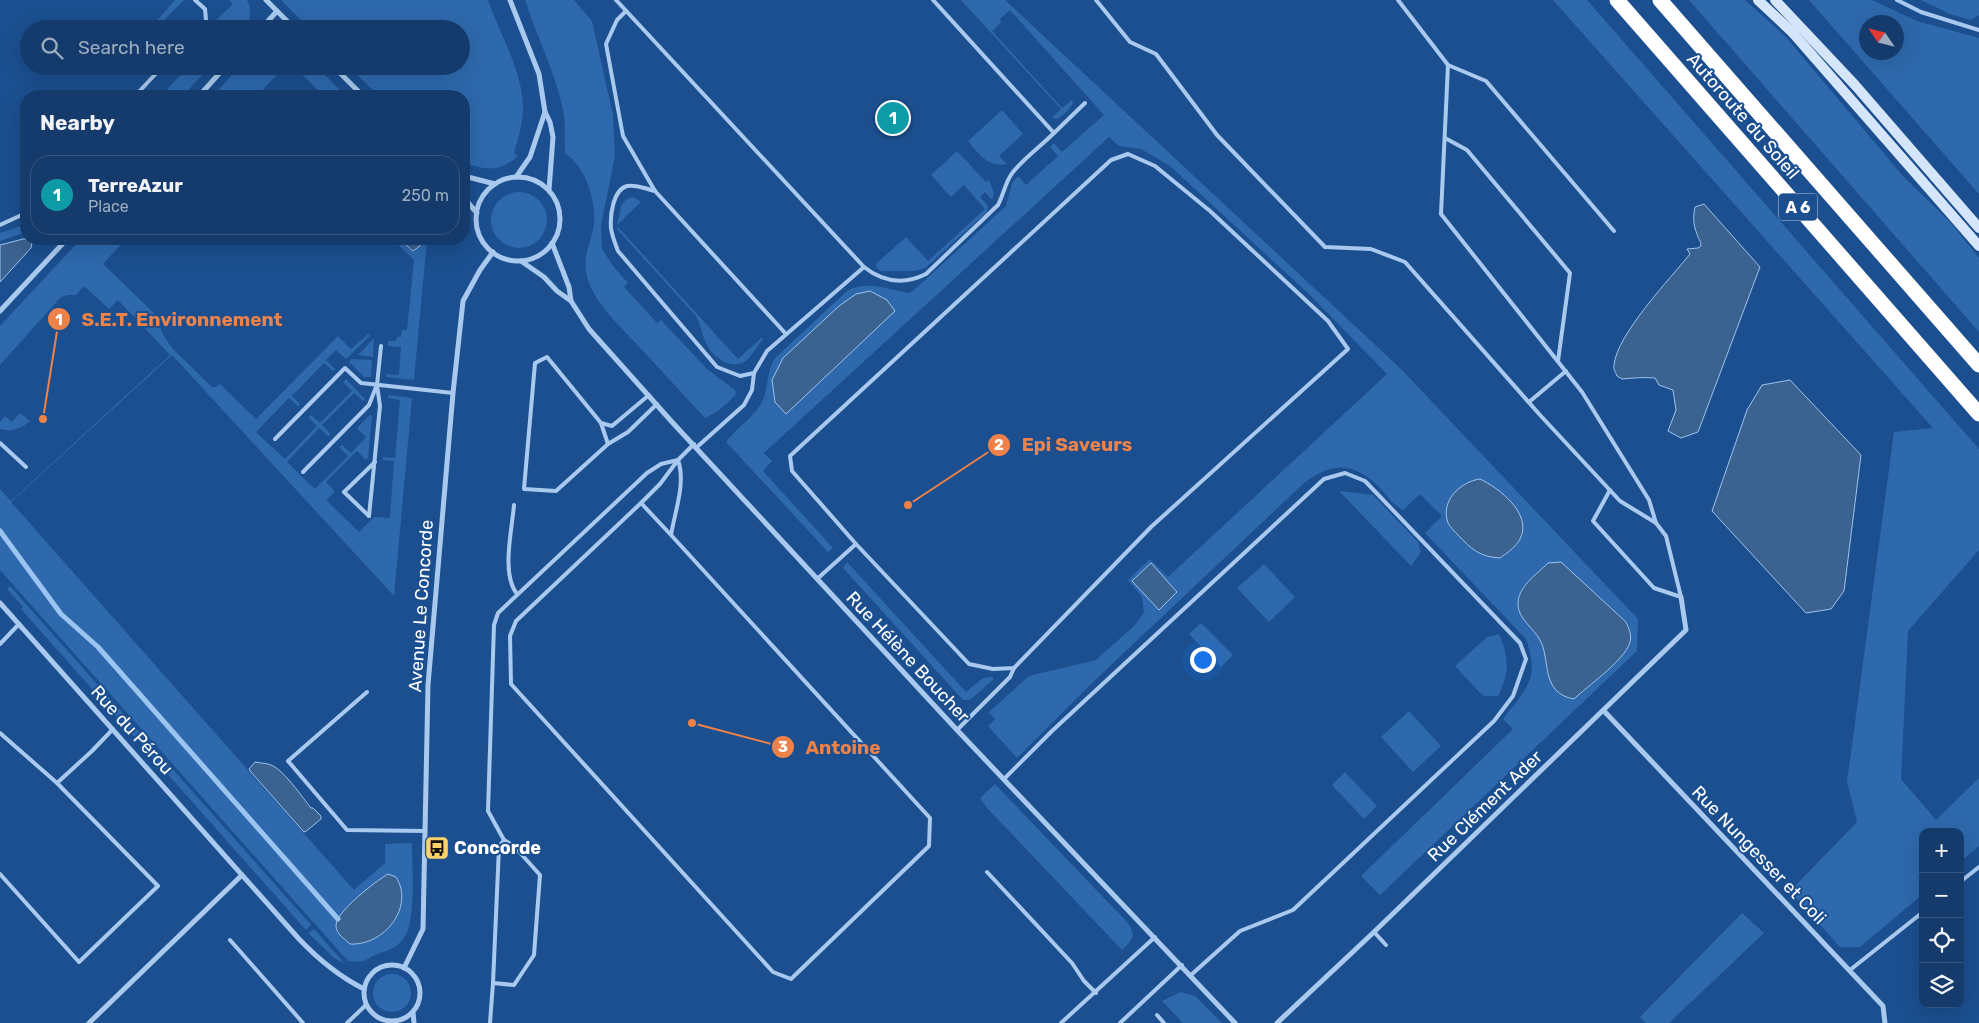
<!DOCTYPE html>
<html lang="en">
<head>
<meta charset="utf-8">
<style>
	body { margin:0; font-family:Rubik,sans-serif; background:#214673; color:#f1f3f6 }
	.controls { position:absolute; right:15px; bottom:15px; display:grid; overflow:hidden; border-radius:10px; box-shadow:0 5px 20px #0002 }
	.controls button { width:45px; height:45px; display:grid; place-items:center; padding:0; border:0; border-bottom:1px solid #33557e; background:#143b6b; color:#f1f3f6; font:25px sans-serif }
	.compass { position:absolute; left:1859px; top:15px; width:45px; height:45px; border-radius:50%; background:#143b6b; box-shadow:0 5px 20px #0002; rotate:305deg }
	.you { position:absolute; left:1202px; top:659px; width:18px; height:18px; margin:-12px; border:4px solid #fff; border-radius:50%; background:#1a73e8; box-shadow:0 0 0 8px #1a73e833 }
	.badge { display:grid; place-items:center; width:32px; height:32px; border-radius:50%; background:#95b2f1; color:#fff; font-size:16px; font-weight:700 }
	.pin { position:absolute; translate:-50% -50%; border:2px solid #fff; box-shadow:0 1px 5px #0006 }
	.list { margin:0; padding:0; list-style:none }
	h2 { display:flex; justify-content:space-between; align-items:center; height:65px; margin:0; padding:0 20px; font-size:21px }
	h2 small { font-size:16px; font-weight:400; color:#9dadc1 }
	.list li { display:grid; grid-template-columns:32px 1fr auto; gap:15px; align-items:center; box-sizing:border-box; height:80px; margin:0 10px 10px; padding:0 10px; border:1px solid #33557e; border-radius:20px }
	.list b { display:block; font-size:19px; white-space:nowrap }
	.list p { margin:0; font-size:16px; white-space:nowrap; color:#9dadc1 }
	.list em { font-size:16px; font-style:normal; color:#9dadc1 }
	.icon { flex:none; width:28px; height:28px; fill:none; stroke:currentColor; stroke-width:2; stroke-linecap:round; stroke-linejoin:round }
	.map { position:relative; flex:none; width:1979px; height:1023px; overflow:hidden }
	.search { position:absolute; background:#143b6b; box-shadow:0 5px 20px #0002; left:20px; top:20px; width:450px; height:55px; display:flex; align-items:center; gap:12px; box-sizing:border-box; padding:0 18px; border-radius:28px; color:#9dadc1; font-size:19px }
	.panel { position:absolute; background:#143b6b; box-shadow:0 5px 20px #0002; left:20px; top:90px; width:450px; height:155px; border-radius:20px }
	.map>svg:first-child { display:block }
</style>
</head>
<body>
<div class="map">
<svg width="1979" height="1023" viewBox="0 0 1979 1023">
	<rect width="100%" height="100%" fill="#1b4f8f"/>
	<!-- green -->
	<g fill="#2e69ad" fill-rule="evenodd">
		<path d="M175 0H184L160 24 165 29H161L155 23Z"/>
		<path d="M229 0H247C252 10 251 19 245 29H224L225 27 217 19 233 4Z"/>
		<path d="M281 0H488C500 35 524 73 523 111 522 126 518 139 514 153L518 156C501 172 484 171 464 162V96H379L348 66H461V29H310Z"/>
		<path d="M525 0H574L592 21 613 115 615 156 601 225 602 249 613 266 628 283 624 287 657 323 661 320 707 369 735 390 736 394C727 405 717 412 705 418 684 396 664 373 643 351 623 328 592 304 586 272 583 254 592 240 594 224 596 200 585 166 565 153 564 139 566 124 563 110 555 72 537 37 525 0Z"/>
		<path d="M961 0H1005L1400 368 1638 619 1637 651 1380 895 1361 876 1513 729 1503 719C1527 687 1540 680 1526 639L1425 533 1442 516 1420 494 1403 510C1391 504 1384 491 1375 483 1349 460 1329 465 1304 483L1092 683 1017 758 988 726 995 719 989 712 1029 676 1096 660 1134 626 1144 613 1142 597 1128 580 1150 559 1168 577 1387 374 1310 295 1170 166 1141 149 1119 146 1109 137 764 453 772 461 763 471 833 548 828 552 726 442C737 427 755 417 763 400 769 386 766 372 775 358L847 291C866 280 888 289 908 293L913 291 1006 206 1012 183 1018 176 1026 185 1058 156 1050 147 1054 143 1062 152 1104 115 1010 10 1000 19 1001 22 992 31 1062 108 1072 100 1073 102C1071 109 1062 117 1056 119L1052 117 1061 109Z"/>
		<path d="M1553 0H1587L1979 449V550L1908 631 1901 779 1936 820 1979 778V846L1960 862V832H1923V894L1860 947H1840L1790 891 1857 822 1847 782 1894 432 1933 428Z"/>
		<path d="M1689 0H1745L1785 36 1903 176 1950 222 1979 258V332Z"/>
		<path d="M1809 0H1872L1917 21 1979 38V194ZM1896 22V52H1866V22Z"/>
		<path d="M1921 0H1979V15L1971 20 1950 14Z"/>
		<path d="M184 66H210L183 96H161L186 69Z"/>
		<path d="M240 66H285L257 96H213Z"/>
		<path d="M293 66H316L346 96H324Z"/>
		<path d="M1002 110 1023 134 999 156 1007 164C988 168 979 154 968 141Z"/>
		<path d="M957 151 986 182 989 180 994 193 992 200 985 192 980 197 988 206 987 212 925 268 914 271H880L876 267 877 263 906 237 928 261 985 209 964 185 951 197 931 175Z"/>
		<circle cx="519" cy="220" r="28"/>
		<path d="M634 197 641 202 617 225 621 207 626 199Z"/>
		<path d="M24 225 26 227V235L23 233 0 241V233Z"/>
		<path d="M617 226 738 359 762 337 763 339C758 345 754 352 749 358 735 373 714 359 707 345 701 335 702 325 695 315L618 230Z"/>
		<path d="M81 239H126L103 264 157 316 162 333 172 348 212 387H216L220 384 256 419 338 336 351 349 368 334 370 336 346 359 336 350 326 360 335 369 333 371 324 363 292 396 300 404 298 406 289 398 256 432 285 459 317 426 308 417 311 415 320 423 352 391 343 382 346 379 365 399 363 401 354 393 322 425 331 434 328 436 319 428 287 462 315 489 348 456 339 447 342 445 351 453 366 437 357 428 370 415 372 416 368 458 366 460 357 451 326 482 335 492 326 500 359 532 374 517 390 518 394 461 383 460V457L395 458 400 400 388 398V395L412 398 394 596 172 355 11 502 354 890 385 863V844L412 843C412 865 416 920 405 936 399 946 391 950 380 953 365 958 367 964 348 961L0 570V489L11 501 170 355 118 300 109 309 84 286 76 295H68L61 297 0 365V326ZM361 894 399 910C386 938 378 937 350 944L337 931 338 919Z"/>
		<path d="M392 239H399L409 249 420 246 421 239H427L414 380 386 377V374L399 375 401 347 388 346V341H396L397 337H401L402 330H407L414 260Z"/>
		<path d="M373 339H374L373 357 358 355Z"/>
		<path d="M352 359 372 360 371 377H364L349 362Z"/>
		<path d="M20 413 30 421C21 429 12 432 0 429V422L5 416 12 422Z"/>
		<path d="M1339 491 1373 495 1418 542 1421 552 1411 566Z"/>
		<path d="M847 562 966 692 983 678 992 677 994 679 970 700H963L843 568Z"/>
		<path d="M1264 564 1295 597 1269 622 1237 588Z"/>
		<path d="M10 586 311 925 306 930 21 609 23 607 7 589Z"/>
		<path d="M1201 623 1233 655 1221 667 1189 634Z"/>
		<path d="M1499 634C1509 658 1510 672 1498 696H1483L1455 666 1487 637Z"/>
		<path d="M1409 711 1441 746 1413 772 1381 737Z"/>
		<path d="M1345 772 1377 806 1364 819 1332 785Z"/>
		<path d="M995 784 1127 922C1137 936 1133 939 1122 950L987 808 980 798Z"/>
		<path d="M1742 913 1764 933 1669 1023H1646L1640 1017Z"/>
		<path d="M314 929 345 964 334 958 308 933Z"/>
		<circle cx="392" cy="993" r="19"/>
		<path d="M1181 992 1195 996 1222 1023H1183L1162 1001Z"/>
	</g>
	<!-- water -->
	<g fill="#3c6290" stroke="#9cc4f0">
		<path d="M1704 204 1760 267 1698 432 1681 438 1668 431 1676 410 1673 390 1659 385 1655 378C1643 377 1633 378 1622 379L1617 376C1616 373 1613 369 1614 365 1617 334 1670 279 1690 254L1687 249 1698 248 1701 246C1701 240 1698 239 1697 234 1693 224 1693 217 1695 207Z"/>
		<path d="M23 239H29L32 243 31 248 0 282V245Z"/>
		<path d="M399 239H421L420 246 413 251Z"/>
		<path d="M870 291 887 300 895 311 786 414 775 402 772 380 783 358 839 306 856 294Z"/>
		<path d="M1790 380 1861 455 1844 591 1831 609 1806 613 1712 511 1747 410 1762 385Z"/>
		<path d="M1480 479C1499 488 1533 514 1520 539 1516 547 1507 553 1500 558 1480 557 1471 549 1458 535 1455 532 1450 527 1448 523 1440 501 1460 482 1480 479Z"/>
		<path d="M1561 562 1625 621C1630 629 1633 638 1628 647 1619 664 1589 685 1574 699 1540 693 1551 660 1540 640 1534 629 1518 618 1518 605 1517 587 1537 574 1548 563Z"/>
		<path d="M1151 563 1177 592 1159 610 1132 581Z"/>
		<path d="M255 762C260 763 266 763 271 765 284 770 302 797 311 808H313L321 816V819L305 832 303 831 251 772 249 769Z"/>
		<path d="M388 874 396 877C415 907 384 946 350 944 345 939 336 934 336 926 335 912 376 881 388 874Z"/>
	</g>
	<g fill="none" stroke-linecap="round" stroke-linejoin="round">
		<!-- stream -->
		<path stroke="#9cc4f0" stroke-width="5" d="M0 531 61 614 98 647 338 919"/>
		<!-- lane -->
		<g stroke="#a9c9ee" stroke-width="4">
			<path d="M195 0 205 9 206 20 198 29"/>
			<path d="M616 0 864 267C883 282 904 285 926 274L998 205C1004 194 1005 182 1013 172 1024 158 1041 146 1054 133L933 0"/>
			<path d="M1096 0 1130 42 1156 54 1217 135 1325 247 1371 249 1405 262 1540 415 1620 501 1656 523"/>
			<path d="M1398 0 1448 65 1441 214 1582 392 1649 500 1656 523 1666 536 1681 597"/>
			<path d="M1897 0 1921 12 1979 30"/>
			<path d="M626 11 617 20 606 44 623 136 655 191 786 334"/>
			<path d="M1448 65 1486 81 1614 231"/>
			<path d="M135 96 163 66"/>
			<path d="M1054 133 1085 103"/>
			<path d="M1445 138 1467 150 1570 273 1558 361"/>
			<path d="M1128 154 1155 166 1210 211 1328 321 1348 349 1151 527 1014 668 993 669 969 664 856 544 792 471 790 456 1111 160Z"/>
			<path d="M655 191C646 189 636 184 627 186 613 190 610 215 611 228 612 236 615 243 618 251L717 367 740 376 754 373"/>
			<path d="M0 225 26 213"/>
			<path d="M649 395 612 426 601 423 547 357 535 363 524 489 556 491 608 444 628 432 657 404"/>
			<path d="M1529 402 1566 371"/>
			<path d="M601 423 608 444"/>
			<path d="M275 439 345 368 361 383 453 393"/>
			<path d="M0 443 26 467"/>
			<path d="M697 447 744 405 752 390 754 373 767 351 864 267"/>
			<path d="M678 460C686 483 675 511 671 535L930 818 929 846 791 979 773 972 511 684 510 636 516 621 641 503 660 484Z"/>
			<path d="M303 472 369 405 376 387"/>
			<path d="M1610 490 1593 521 1654 588 1681 597"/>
			<path d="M641 503 671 535"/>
			<path d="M514 505C512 530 501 574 517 594"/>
			<path d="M369 516 380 406 377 385 381 346"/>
			<path d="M369 516 344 492 375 462"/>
			<path d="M817 579 856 544"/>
			<path d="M0 644 19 624"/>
			<path d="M367 692 288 761 347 830 425 831"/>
			<path d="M957 730 1010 677 1014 668"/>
			<path d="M0 733 57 783 158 886 79 962 0 874"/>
			<path d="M1004 779 1052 731 1324 479 1345 473 1365 481 1520 643 1526 659 1513 696 1494 721 1293 910 1240 931 1191 975"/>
			<path d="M57 783 92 751 113 729"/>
			<path d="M504 840 488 811 494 625 498 613 647 473 661 464 678 460 694 444"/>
			<path d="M504 840 514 846 540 875 534 955 514 985 493 983 499 847Z"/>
			<path d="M987 872 1072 963 1084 981 1096 993"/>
			<path d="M1960 882 1979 867"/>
			<path d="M1374 932 1386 945"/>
			<path d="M230 940 303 1023"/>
			<path d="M1850 970 1923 912"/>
			<path d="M1157 1015 1164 1023"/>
			<path d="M347 1023 366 1005"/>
			<path d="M490 1023 493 983"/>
			<path d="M1061 1023 1155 937"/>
			<path d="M1120 1023 1182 965"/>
		</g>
		<!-- street -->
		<g stroke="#a9c9ee" stroke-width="5">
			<path d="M266 0 295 29"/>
			<path d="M510 0 539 74 545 112 550 122 553 137 549 190"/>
			<path d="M261 29 277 11"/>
			<path d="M333 66 363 96"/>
			<path d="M199 96 226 66"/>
			<path d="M464 176 495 184"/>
			<path d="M516 177 530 157 545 112"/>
			<circle cx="518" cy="219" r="42"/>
			<path d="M464 198 477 213"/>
			<path d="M552 243 569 287 571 301"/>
			<path d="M521 261 544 277 557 291 571 301 589 329 672 422 957 730 1235 1023"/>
			<path d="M0 311 67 239"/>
			<path d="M0 603 299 939C319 960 338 976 364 989"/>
			<path d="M1604 711 1883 1006 1885 1023"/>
			<circle cx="392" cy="993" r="28"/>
			<path d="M404 968 423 929 428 685 453 393 463 301 480 270 493 252"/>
			<path d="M413 1012 414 1023"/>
			<path d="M89 1023 242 875"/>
			<path d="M1277 1023 1374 932 1686 630 1681 597"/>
		</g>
		<!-- secondary -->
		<g stroke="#d6e6fa" stroke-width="10">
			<path d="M1758 0 1792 32 1979 246"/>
			<path d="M1775 0 1855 85 1979 228"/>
		</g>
		<!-- highway -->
		<g stroke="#fff" stroke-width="15">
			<path d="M1617 0 1979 414"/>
			<path d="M1660 0 1979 365"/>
		</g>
	</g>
	<!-- icons -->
	<defs>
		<symbol id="bus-square" viewBox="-11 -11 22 22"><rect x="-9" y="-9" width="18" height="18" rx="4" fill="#ffd166" stroke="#1b4f8f"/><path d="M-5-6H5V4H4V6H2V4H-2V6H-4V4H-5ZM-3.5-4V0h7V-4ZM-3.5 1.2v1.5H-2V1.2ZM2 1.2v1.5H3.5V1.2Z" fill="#111"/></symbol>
	</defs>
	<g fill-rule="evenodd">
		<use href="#bus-square" x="423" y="834" width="28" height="28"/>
	</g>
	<g text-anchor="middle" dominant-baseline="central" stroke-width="4" stroke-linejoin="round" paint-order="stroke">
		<!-- shield labels -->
		<rect fill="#1b4f8f" stroke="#bbcadd" stroke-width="1" x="1779" y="193.5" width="38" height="27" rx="4"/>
		<g font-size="16" font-weight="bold" fill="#fff">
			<text x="1798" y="207">A 6</text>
		</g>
		<!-- street labels -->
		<g font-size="18" fill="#fff" stroke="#1b4f8f">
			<text transform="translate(1743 116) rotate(49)">Autoroute du Soleil</text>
			<text transform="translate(421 606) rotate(-86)">Avenue Le Concorde</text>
			<text transform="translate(908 657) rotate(47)">Rue Hélène Boucher</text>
			<text transform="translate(132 730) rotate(48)">Rue du Pérou</text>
			<text transform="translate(1485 806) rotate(-44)">Rue Clément Ader</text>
			<text transform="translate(1759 855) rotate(46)">Rue Nungesser et Coli</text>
		</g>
		<!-- poi labels -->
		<g font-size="18" font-weight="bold" fill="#fff" stroke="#1b4f8f" text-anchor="start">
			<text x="454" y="848">Concorde</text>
		</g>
	</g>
	<!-- callouts -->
	<path fill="none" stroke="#ee8249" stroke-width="2" d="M43 419L59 319M908 505L999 445M692 723L783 747"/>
	<g fill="#ee8249" stroke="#1b4f8f" stroke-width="2">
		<circle cx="43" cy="419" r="5"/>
		<circle cx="908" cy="505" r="5"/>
		<circle cx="692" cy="723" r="5"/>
		<circle cx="59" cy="319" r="12"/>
		<circle cx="999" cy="445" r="12"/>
		<circle cx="783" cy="747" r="12"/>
	</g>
	<g font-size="15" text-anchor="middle" font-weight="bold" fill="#fff">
		<text x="59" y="325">1</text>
		<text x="999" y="450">2</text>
		<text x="783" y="752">3</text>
	</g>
	<g font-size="19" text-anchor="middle" font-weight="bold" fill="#ee8249" stroke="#1b4f8f" stroke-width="4" stroke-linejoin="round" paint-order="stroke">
		<text x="182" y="326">S.E.T. Environnement</text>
		<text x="1077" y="451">Epi Saveurs</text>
		<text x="843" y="754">Antoine</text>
	</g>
</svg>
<div class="controls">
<button>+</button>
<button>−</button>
<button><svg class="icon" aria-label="locate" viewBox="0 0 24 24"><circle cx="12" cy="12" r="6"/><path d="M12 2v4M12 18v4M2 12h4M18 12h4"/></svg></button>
<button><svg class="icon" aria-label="layers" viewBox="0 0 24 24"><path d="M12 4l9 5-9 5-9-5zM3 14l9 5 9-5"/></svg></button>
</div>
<svg class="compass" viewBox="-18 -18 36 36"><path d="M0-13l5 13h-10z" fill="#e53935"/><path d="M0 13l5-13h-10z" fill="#9dadc1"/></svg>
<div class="you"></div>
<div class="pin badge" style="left:893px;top:118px;background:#0f9aa8">1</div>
<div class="search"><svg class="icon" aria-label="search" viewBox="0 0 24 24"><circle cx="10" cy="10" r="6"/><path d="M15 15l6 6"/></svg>Search here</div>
<section class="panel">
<h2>Nearby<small></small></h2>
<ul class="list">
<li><span class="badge" style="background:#0f9aa8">1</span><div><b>TerreAzur</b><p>Place</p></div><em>250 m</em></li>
</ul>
</section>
</div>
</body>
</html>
